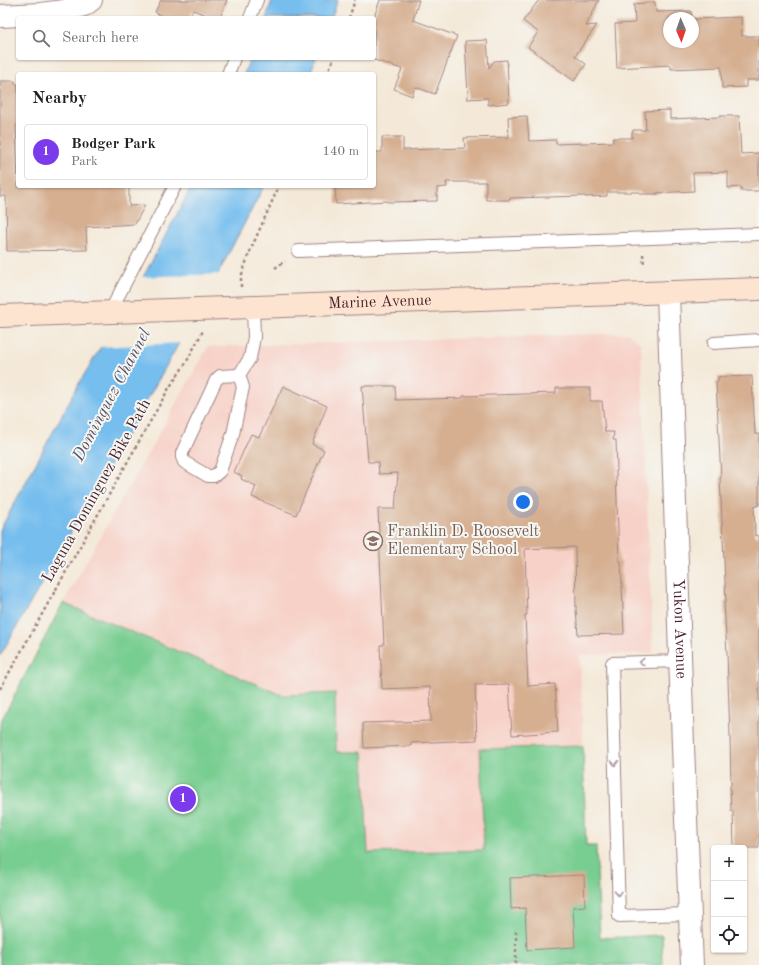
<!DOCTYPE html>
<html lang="en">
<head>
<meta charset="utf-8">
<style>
	body { margin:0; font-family:"Old Standard TT",serif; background:#f6f6f6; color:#202124 }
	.controls { position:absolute; right:12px; bottom:12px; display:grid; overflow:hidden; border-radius:4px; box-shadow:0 1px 3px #0004 }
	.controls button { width:36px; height:36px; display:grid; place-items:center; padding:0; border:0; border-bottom:1px solid #e0e0e0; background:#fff; color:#202124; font:20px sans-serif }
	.compass { position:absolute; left:663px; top:12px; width:36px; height:36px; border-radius:50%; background:#fff; box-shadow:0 1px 3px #0004; rotate:178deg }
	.you { position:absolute; left:523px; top:502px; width:14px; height:14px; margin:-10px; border:3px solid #fff; border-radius:50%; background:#1a73e8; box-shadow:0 0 0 6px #1a73e833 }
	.badge { display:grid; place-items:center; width:26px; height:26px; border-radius:50%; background:#7c3aed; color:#fff; font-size:13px; font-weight:700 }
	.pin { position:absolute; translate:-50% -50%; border:2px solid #fff; box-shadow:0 1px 4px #0006 }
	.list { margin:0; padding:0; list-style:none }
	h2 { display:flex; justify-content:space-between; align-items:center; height:52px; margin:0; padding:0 16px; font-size:17px }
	h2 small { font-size:13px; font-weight:400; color:#757577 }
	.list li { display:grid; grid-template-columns:26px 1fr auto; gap:12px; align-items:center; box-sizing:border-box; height:56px; margin:0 8px 8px; padding:0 8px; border:1px solid #e0e0e0; border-radius:4px }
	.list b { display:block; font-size:15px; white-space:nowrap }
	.list p { margin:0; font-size:13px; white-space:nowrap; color:#757577 }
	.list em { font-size:13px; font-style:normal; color:#757577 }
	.icon { flex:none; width:22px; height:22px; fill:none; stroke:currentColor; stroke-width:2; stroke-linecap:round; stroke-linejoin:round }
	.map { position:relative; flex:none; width:759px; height:965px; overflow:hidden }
	.search { position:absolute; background:#fff; box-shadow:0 1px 3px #0004; left:16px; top:16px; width:360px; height:44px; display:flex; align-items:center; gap:10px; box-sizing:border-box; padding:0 14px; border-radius:4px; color:#757577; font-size:15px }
	.panel { position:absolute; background:#fff; box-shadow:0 1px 3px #0004; left:16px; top:72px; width:360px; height:116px; border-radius:4px }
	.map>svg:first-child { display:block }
</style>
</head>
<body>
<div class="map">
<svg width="759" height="965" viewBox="0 0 759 965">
	<rect width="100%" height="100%" fill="#f6f6f2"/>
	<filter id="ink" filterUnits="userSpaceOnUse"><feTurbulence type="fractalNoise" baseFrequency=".025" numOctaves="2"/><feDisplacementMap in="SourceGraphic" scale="8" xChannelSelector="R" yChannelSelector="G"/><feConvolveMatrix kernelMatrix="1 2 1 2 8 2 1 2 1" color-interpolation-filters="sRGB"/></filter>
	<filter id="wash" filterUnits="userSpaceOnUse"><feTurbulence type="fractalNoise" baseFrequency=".012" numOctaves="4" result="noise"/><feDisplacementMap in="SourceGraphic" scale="16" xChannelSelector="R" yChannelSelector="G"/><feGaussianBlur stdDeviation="0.9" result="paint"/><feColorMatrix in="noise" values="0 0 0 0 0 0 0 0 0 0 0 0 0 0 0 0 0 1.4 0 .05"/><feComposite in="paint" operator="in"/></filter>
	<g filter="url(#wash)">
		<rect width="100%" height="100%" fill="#f4e9d8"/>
		<!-- built -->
		<path fill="#f7d1c7" d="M627 333 641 344 653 653 580 655 583 746 480 749 485 850 368 853 363 753H336L335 693 282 695 63 603 208 347Z"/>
		<!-- green -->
		<path fill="#78cd91" stroke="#61765e" d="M63 603 282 695 335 693 336 752H363L368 853 484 850 480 749 583 746 586 846H596L600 938 662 935 663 965H0V723Z"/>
		<!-- water -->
		<g fill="#76beee" stroke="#606e8c">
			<path d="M272 0H338L331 18H266Z"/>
			<path d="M250 58H316L310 74H244Z"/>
			<path d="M192 186H264L220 270 160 377 0 656V530L81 380 146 272Z"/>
		</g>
		<!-- pier -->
		<path fill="#f4e9d8" d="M220 274 181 343 98 347 140 277Z"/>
		<g id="blocks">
			<!-- building -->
			<g fill="#d6af91">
				<path d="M161 0H227L220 18H214L193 10 189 18H165L155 12Z"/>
				<path d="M380 0H419L413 20 457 36 435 94 415 87 412 96 394 89 402 69 374 60V17Z"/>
				<path d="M539 0H599L586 26 597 25 575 56 586 64 574 81 528 47 538 32 523 21Z"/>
				<path d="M655 2 656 12 691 11 692 18H669V42H693V19L741 17 742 36H759V80H746V87L722 88 721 67 671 69V65L617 68 615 24 635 23 634 4Z"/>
				<path d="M487 40 489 68 494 61 507 60 509 103 488 105V98L467 99 468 96 465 41Z"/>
				<path d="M0 81H15V84H18V125H16L18 186H129V206L145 205 135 224 86 227 87 250 7 251 6 196H0Z"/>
				<path d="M670 110V119L720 117V116H739L741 154 759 153V191H741V187L728 188V172L693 173 694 191 657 193 658 194H640V192H607V196L585 197V196L510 198V200H486V182H446L447 187 437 188V201L387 202V201L336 204 335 186H374V152H382V137H403V150L465 148 464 138 509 137 508 117 527 116 529 141 556 140V144L613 142V138H632V132H633V130H646L645 111Z"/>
				<path d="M752 376 755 434H759V505L754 507 755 535 759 536V848H734L733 811H731L730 786H731L730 735 727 654 724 602H726L720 478H721L716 382H718V377Z"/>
				<path d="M283 386 327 406 312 444 324 450 296 515 252 497 256 486 241 479 242 476 234 472 251 434 259 437Z"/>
				<path d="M362 386H395L396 400 463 398V396L556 393V388H590V401H602L605 432H614L613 440H616L617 471H616L619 561H621L624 634 578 635 576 610 575 547 525 549 527 615H525L528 686 555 684 558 732 512 735 509 684 475 685 477 740 411 743V746L364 748 363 723 431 721 430 687 382 689 380 645H384L381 579 378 509H395L398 473 379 474 378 462H368Z"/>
				<path d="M584 875 585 906 573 907 575 947 527 950 525 908 511 909 510 878Z"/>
			</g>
		</g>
	</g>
	<g filter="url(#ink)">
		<use href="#blocks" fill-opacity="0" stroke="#9f8482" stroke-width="1"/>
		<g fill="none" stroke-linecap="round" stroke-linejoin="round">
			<defs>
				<g id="service">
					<path d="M250 18 257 0"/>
					<path d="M228 74 234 58"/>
					<path d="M298 251 759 234"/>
					<path d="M110 312 175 186"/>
					<path d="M714 343 759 340"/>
					<path d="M239 375 243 387 233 434 220 471 214 476H208L184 462 182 457V453L216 380 220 376Z"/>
					<path d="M239 375 250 358 254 337 253 307"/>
					<path d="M681 661 612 663 619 916 690 914"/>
				</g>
				<g id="minor">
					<path d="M0 16 41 14 64 11 84 5 91 0"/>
					<path id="s1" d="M668 292 683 746 692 965"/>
				</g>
				<g id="secondary">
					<path id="s2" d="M0 316 759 289"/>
				</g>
			</defs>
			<!-- service casing -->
			<use href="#service" stroke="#9f8482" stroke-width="14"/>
			<!-- minor casing -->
			<use href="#minor" stroke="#9f8482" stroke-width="24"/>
			<!-- secondary casing -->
			<use href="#secondary" stroke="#9f8482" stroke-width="24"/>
			<!-- path -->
			<g stroke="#9f8482" stroke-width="2.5" stroke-dasharray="3 3" stroke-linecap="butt">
				<path d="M349 18 355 0"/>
				<path d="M327 74 334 58"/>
				<path d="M643 254 644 265"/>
				<path d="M275 268 285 261"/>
				<path d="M241 287V277L250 251 279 186"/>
				<path d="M0 689 169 388 186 363 198 340 203 331"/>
				<path d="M516 931V965"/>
			</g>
			<!-- service -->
			<use href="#service" stroke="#fff" stroke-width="12"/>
			<!-- minor -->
			<use href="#minor" stroke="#fff" stroke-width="22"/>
			<!-- secondary -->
			<use href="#secondary" stroke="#fde4d0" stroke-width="22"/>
		</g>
		<!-- one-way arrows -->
		<defs><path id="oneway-chevron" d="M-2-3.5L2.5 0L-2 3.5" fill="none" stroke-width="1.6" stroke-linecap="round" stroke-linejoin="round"/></defs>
		<g stroke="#ae9aa0">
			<use href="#oneway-chevron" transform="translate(642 662) rotate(179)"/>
			<use href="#oneway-chevron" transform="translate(615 763) rotate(88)"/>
			<use href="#oneway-chevron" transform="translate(618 893) rotate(88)"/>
		</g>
	</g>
	<!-- icons -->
	<defs>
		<symbol id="school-ring" viewBox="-11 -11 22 22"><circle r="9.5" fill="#f6f6f2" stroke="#8d6e63" stroke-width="1.5"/><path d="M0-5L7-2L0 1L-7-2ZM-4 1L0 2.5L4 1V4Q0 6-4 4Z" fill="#8d6e63"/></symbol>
	</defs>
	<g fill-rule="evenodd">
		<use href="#school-ring" x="362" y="530" width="22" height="22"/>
	</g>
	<g text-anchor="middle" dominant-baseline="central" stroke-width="4" stroke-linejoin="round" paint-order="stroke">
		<!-- street labels -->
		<g font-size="16" fill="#4a1f2b" stroke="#f6f6f2">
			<text stroke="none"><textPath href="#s2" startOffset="380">Marine Avenue</textPath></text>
			<text transform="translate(97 491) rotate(-61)">Laguna Dominguez Bike Path</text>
			<text stroke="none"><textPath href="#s1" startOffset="337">Yukon Avenue</textPath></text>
		</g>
		<!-- education labels -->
		<g font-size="16" fill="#785e54" stroke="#f6f6f2" text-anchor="start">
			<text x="387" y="532">Franklin D. Roosevelt<tspan x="387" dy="18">Elementary School</tspan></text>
		</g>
		<!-- water labels -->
		<g font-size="17" font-style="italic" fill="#574f66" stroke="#f6f6f2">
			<text transform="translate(112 395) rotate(-62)">Dominguez Channel</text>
		</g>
	</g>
</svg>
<div class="controls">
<button>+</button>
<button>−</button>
<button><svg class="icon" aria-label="locate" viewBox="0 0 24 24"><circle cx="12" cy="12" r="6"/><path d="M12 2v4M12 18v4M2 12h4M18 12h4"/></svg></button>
</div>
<svg class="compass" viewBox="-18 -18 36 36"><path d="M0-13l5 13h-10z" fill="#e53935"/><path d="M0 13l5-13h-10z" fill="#757577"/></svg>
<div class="you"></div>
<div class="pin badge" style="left:183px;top:799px">1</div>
<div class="search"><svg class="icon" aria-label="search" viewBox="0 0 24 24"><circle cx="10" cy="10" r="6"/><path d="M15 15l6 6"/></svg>Search here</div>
<section class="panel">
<h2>Nearby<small></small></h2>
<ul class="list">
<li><span class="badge">1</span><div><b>Bodger Park</b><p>Park</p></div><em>140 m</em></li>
</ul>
</section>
</div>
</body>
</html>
